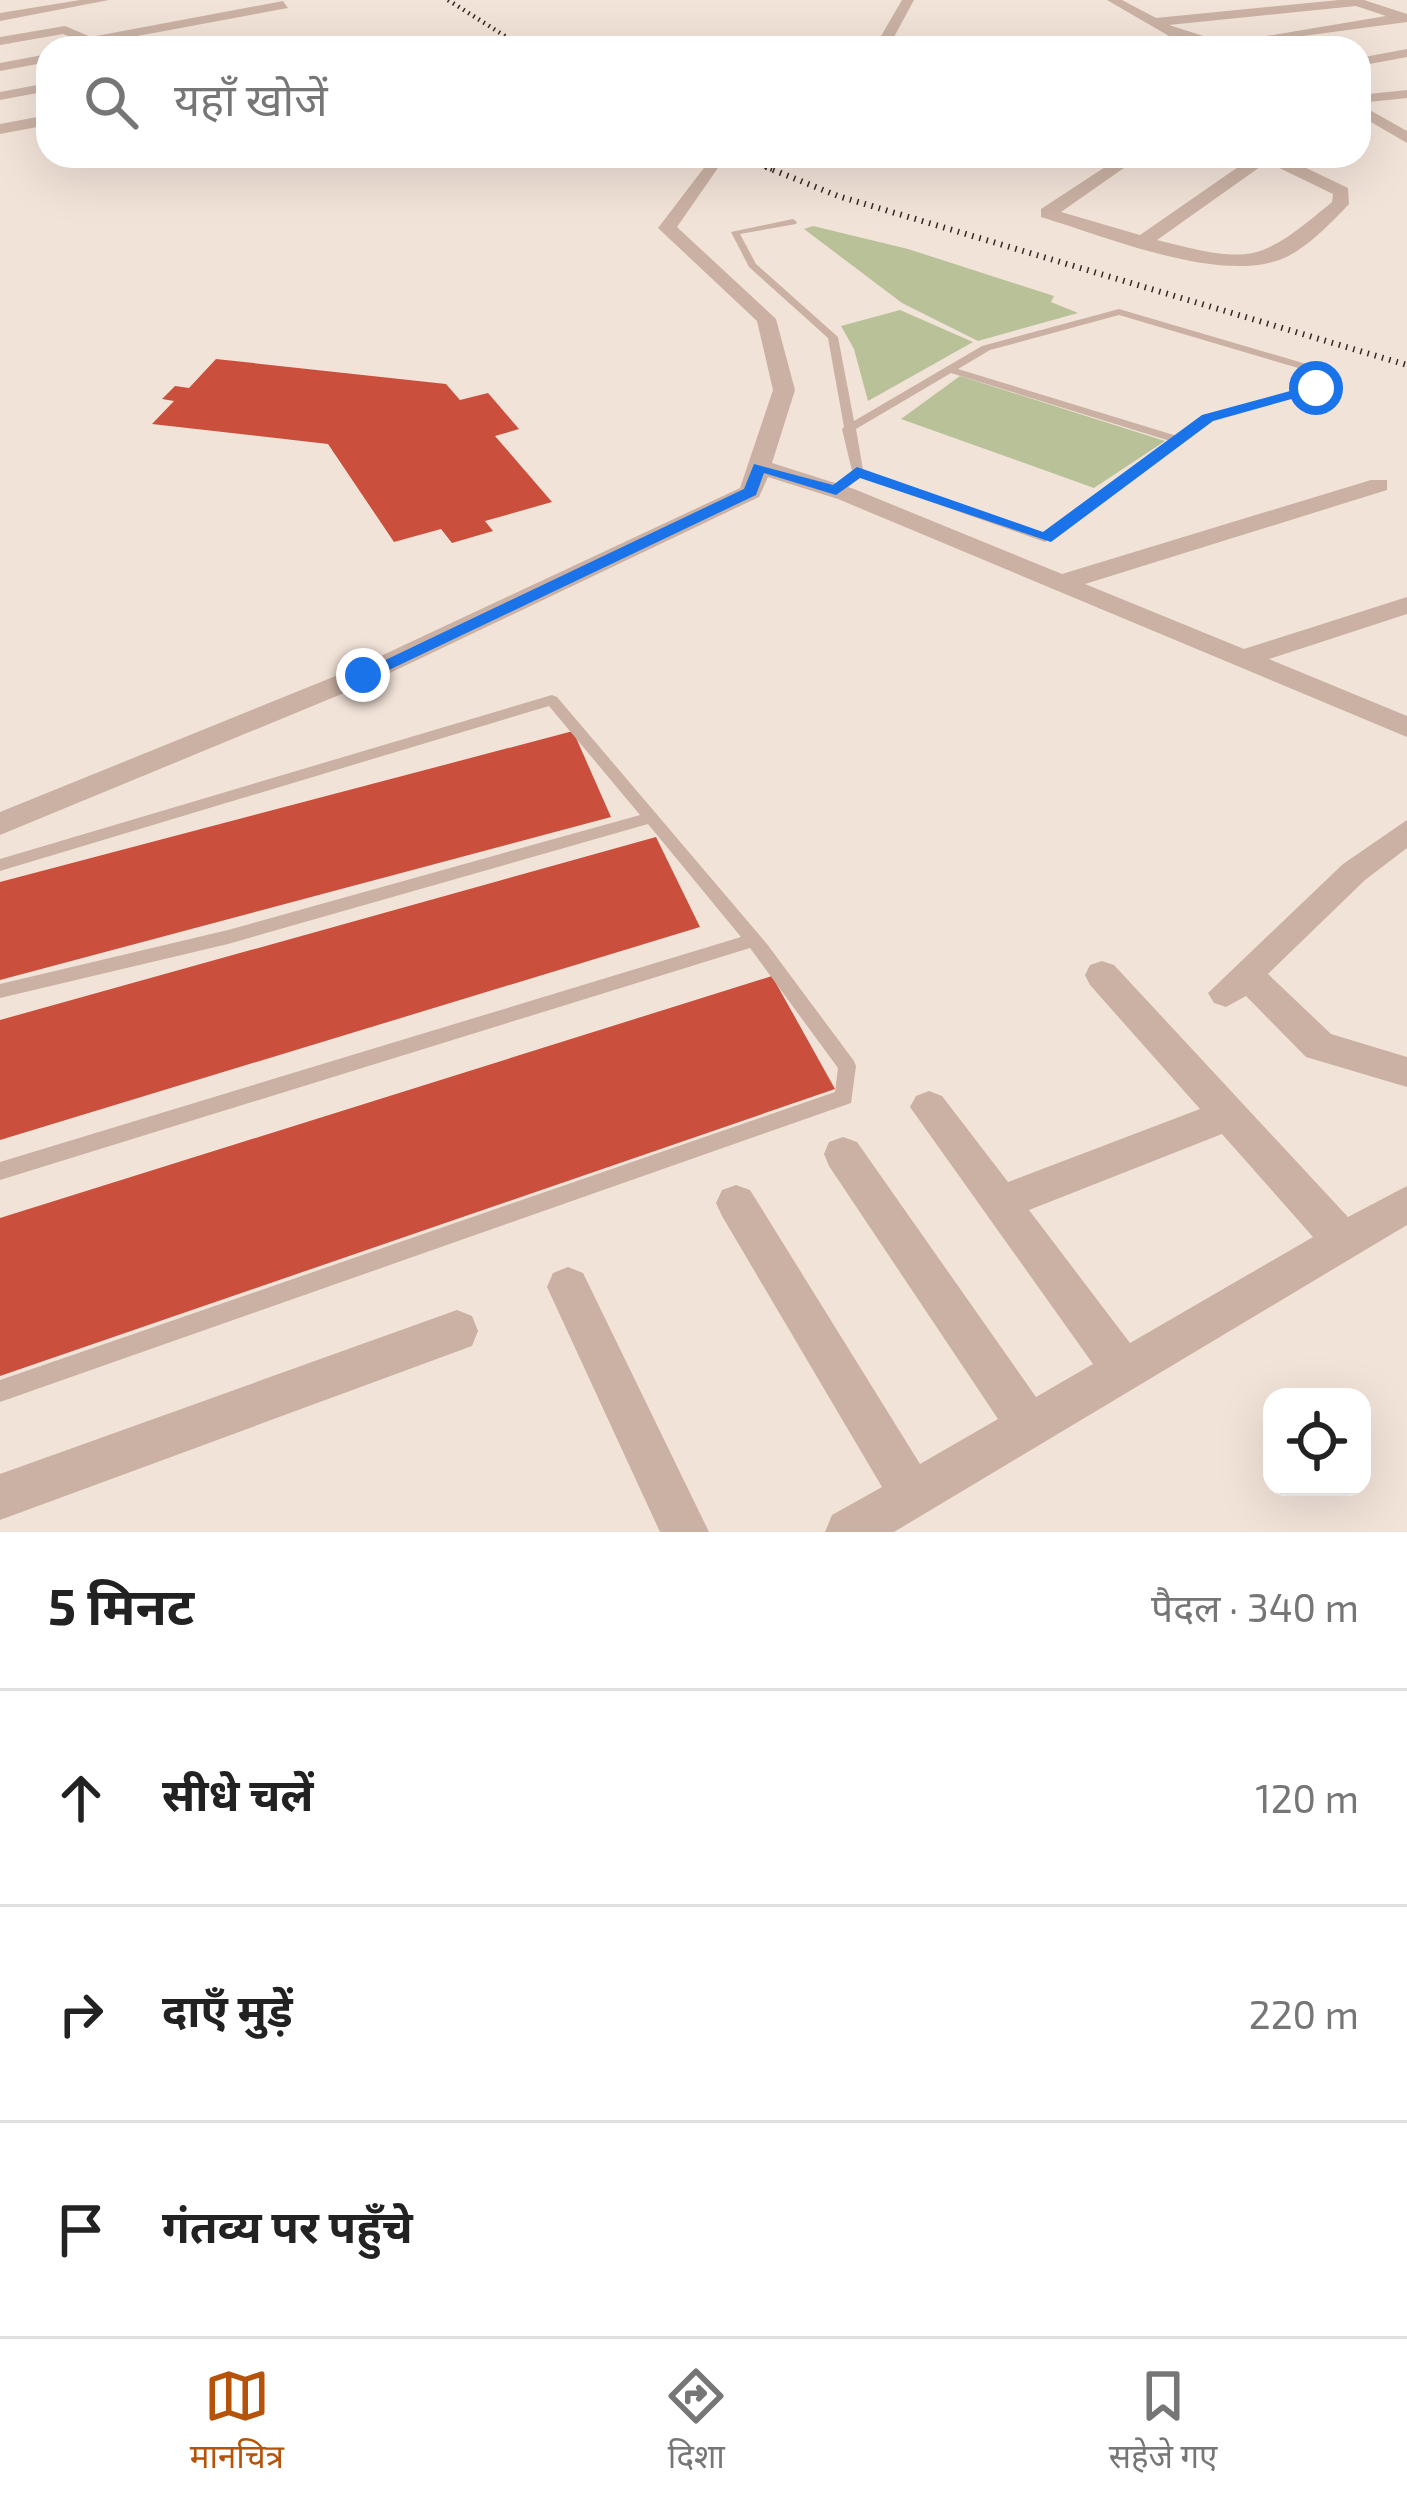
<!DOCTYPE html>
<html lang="hi">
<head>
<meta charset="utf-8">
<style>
	body { margin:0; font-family:"Exo 2","Noto Sans Devanagari",sans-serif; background:#f6f6f6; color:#222 }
	.controls { position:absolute; right:36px; bottom:36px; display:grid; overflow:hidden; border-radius:24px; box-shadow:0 12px 48px #0002 }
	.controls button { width:108px; height:108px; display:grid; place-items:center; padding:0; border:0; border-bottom:3px solid #e0e0e0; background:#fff; color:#222; font:60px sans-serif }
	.stop { position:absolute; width:36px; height:36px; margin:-27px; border:9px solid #1a73e8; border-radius:50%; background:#fff }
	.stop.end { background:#1a73e8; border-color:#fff; box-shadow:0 3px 12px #0008 }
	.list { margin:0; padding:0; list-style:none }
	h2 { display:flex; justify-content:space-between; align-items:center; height:156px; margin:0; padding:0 48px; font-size:51px }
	h2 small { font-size:39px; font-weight:400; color:#767676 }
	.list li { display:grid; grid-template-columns:78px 1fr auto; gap:36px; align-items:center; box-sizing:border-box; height:216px; padding:0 48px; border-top:3px solid #e0e0e0 }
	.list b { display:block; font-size:45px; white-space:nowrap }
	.list em { font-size:39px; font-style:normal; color:#767676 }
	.icon { flex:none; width:66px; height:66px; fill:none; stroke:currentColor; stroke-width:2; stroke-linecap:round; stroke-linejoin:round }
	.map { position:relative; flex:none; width:1407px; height:1532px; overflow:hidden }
	.search { position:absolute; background:#fff; box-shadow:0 12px 48px #0002; left:36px; right:36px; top:36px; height:132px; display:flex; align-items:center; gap:30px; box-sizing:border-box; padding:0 42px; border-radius:36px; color:#767676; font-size:45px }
	.sheet { height:804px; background:#fff }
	nav { display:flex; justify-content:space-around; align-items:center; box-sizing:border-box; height:168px; border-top:3px solid #e0e0e0; background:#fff; font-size:33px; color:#767676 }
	nav a { display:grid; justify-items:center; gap:6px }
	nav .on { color:#b45309 }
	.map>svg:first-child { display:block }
</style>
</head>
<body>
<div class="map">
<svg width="1407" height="1532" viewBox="0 0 1407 1532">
	<rect width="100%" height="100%" fill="#f2e3d8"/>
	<!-- green -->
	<g fill="#b8c197">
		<path d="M813 226 908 249 1054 296 1051 302 1078 313 978 341 902 303 804 229Z"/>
		<path d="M900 310 973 342 868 401 854 349 841 326Z"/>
		<path d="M960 376 1165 441 1094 488 901 419Z"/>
	</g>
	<!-- building -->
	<g fill="#cb4f3d">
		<path d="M216 359 446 384 460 400 488 393 519 429 495 436 552 502 485 521 493 531 452 543 441 529 394 542 328 444 152 424 174 401 162 399 175 386 189 388Z"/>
		<path d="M573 731 611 817 0 980V882Z"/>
		<path d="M656 837 700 927 0 1140V1020Z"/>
		<path d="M772 976 835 1089 0 1376V1218Z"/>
	</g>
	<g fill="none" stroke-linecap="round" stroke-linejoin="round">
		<!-- service -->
		<g fill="#cab1a4" fill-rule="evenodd">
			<path d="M793 219 797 222 796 224 740 234 756 264 838 337 854 421 982 346 1119 309 1313 366 1325 376 1319 390 1212 420 1045 542 860 477 840 494H832V488L852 471 842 429 844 427 828 338 749 267 731 232ZM1119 315 1305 370 1314 377 1311 386 1204 416 1177 436 958 369 990 350ZM951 373 1170 441 1043 533 863 470 856 429Z"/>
			<path d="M552 695 557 697 767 944 854 1061 856 1066 851 1103 0 1402V1380L835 1092 838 1068 750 948 0 1180V1162L741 937 648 824 228 944 0 998V984L228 930 640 815 549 706 0 871V859Z"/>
		</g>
		<!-- minor -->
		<g fill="#cab1a4" fill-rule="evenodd">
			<path d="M80 0H109L0 21V13Z"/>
			<path d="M902 0H914L888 48H874Z"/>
			<path d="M1107 0H1122L1156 18 1339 0H1364L1407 14V22L1214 48 1169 36ZM1356 6 1386 16 1225 43 1169 25Z"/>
			<path d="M283 1 288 8 89 45 63 34 0 45V37L65 26 91 37Z"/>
			<path d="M1407 49V57L1359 66V58Z"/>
			<path d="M48 54V62L0 71V63Z"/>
			<path d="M48 83V91L0 100V92Z"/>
			<path d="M1407 90V98L1359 103V95Z"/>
			<path d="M1359 104 1407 131V143L1359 115Z"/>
			<path d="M48 115V125L0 134V124Z"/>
			<path d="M713 156H733L720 165 677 227 776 319 795 390 772 463 854 489 1062 574 1371 480H1387V490L1085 584 1244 649 1407 597V614L1269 659 1407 716V737L838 499 768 477 759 497 373 681 0 835V812L353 669 740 488 773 390 757 321 658 228Z"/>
			<path d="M1122 156H1141L1061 212 1140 235 1254 156H1281L1348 188 1349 204C1330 224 1303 253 1276 261 1212 281 1104 236 1041 217V209ZM1267 162 1333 194 1332 202C1259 263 1251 264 1157 240Z"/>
			<path d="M1407 820V848L1365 880 1268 974 1331 1034 1407 1057V1087L1306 1057 1246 996 1226 1007 1214 1003 1208 993 1343 864Z"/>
			<path d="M1102 961 1114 965 1348 1217 1407 1186V1225L894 1532H825L832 1515 882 1487 722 1216 716 1203 722 1190 736 1185 750 1190 920 1464 998 1419 829 1166 824 1154 829 1142 843 1137 857 1142 1036 1397 1093 1364 910 1107 916 1096 929 1091 942 1096 1008 1182 1200 1109 1090 985 1085 975 1090 965ZM1222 1134 1313 1237 1130 1343 1029 1210Z"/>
			<path d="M568 1267 583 1273 709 1532H660L547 1287 553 1273Z"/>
			<path d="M457 1310 472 1316 478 1331 472 1346 0 1520V1474Z"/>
		</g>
		<!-- rail-far1 -->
		<g stroke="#352926" stroke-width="4.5" stroke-dasharray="1.5 4.5" stroke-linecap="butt">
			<path d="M448 0 524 48"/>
			<path d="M737 156 773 170"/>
		</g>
		<!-- rail -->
		<path stroke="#352926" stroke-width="6" stroke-dasharray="1.5 6" stroke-linecap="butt" d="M766 167 838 196 1407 365"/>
	</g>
	<!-- route -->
	<path fill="#1a73e8" d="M1316 384 1320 391 1213 421 1051 542 860 478 836 495 764 473 756 495 370 679 354 675 744 489 754 464 833 485 857 467 1043 532 1202 415Z"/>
</svg>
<div class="controls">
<button><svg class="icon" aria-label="locate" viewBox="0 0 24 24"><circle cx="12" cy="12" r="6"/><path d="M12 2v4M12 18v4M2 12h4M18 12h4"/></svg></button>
</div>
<div class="stop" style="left:1316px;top:388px"></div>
<div class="stop end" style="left:363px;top:675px"></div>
<div class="search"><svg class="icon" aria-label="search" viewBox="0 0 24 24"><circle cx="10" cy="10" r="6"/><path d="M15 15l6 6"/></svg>यहाँ खोजें</div>
</div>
<section class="sheet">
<h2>5 मिनट<small>पैदल · 340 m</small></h2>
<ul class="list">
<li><svg class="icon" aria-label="ahead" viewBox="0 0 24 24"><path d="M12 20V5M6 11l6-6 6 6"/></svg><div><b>सीधे चलें</b></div><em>120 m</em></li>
<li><svg class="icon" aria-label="right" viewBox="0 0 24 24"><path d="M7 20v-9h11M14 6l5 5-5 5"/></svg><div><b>दाएँ मुड़ें</b></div><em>220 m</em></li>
<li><svg class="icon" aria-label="arrive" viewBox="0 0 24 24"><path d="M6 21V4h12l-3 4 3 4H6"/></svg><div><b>गंतव्य पर पहुँचे</b></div></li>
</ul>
</section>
<nav>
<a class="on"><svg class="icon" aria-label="map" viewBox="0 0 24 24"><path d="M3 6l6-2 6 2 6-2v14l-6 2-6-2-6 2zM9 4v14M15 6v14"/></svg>मानचित्र</a>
<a><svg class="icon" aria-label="directions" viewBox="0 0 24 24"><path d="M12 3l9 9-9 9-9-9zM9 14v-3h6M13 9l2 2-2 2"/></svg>दिशा</a>
<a><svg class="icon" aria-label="saved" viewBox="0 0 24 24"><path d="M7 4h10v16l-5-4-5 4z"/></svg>सहेजे गए</a>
</nav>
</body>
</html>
